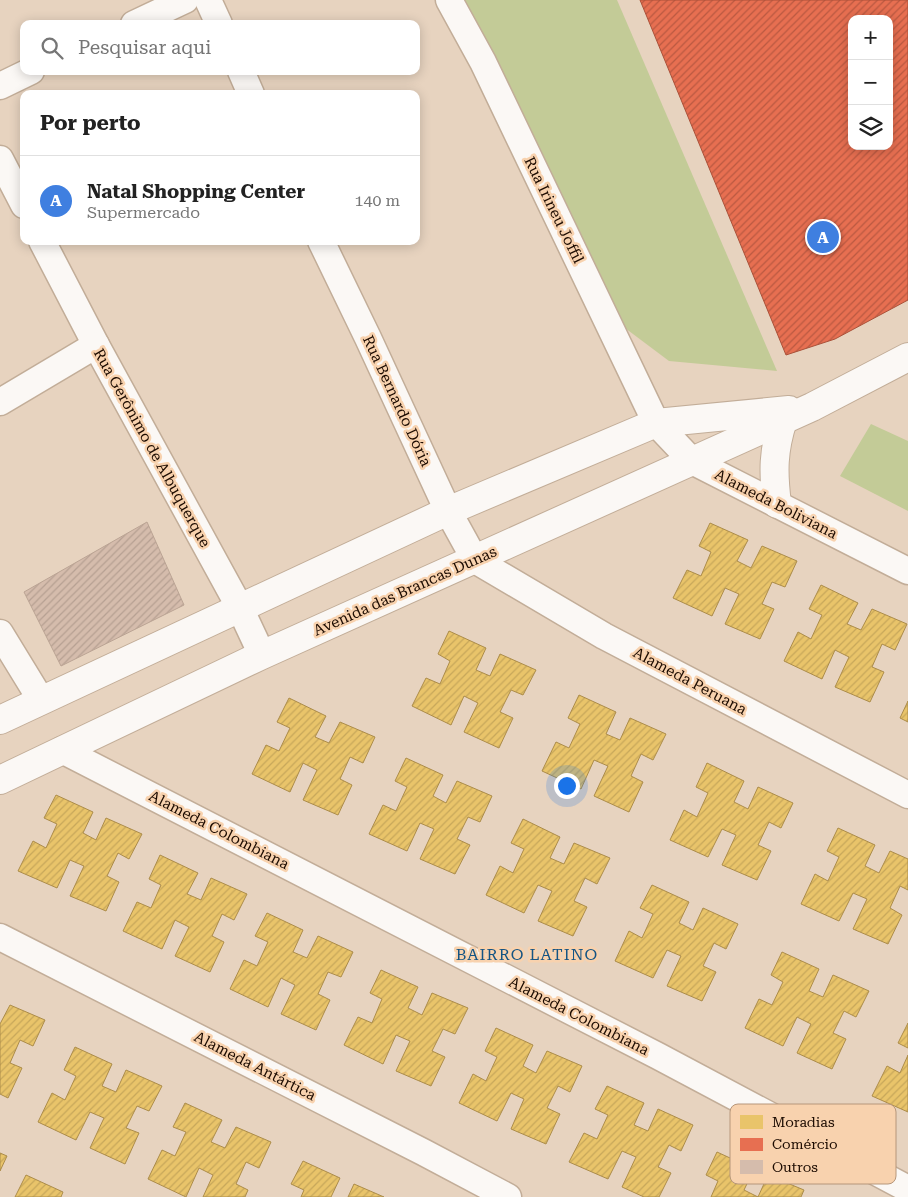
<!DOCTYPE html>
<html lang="pt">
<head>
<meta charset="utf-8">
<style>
	body { margin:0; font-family:"Roboto Serif",serif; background:#f2f2f2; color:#222 }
	.controls { position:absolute; right:15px; top:15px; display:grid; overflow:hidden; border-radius:10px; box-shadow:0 2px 12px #0003 }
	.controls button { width:45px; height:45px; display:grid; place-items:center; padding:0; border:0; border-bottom:1px solid #e0e0e0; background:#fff; color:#222; font:25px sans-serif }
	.you { position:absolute; left:566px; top:785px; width:18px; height:18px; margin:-12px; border:4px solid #fff; border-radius:50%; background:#1a73e8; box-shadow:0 0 0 8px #1a73e833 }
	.badge { display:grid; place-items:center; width:32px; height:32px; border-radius:50%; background:#111827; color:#fff; font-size:16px; font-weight:700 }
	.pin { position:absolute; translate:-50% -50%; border:2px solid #fff; box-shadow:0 1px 5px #0006 }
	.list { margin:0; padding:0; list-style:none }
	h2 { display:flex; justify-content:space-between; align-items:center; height:65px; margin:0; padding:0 20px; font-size:21px }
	h2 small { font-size:16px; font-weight:400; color:#767676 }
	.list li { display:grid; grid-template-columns:32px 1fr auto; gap:15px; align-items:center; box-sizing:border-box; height:90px; padding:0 20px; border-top:1px solid #e0e0e0 }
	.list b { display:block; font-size:19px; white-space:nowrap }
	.list p { margin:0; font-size:16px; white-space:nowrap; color:#767676 }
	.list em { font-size:16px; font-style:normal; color:#767676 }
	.icon { flex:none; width:28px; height:28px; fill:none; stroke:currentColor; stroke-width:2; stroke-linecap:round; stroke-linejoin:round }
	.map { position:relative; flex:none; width:908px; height:1197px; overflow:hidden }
	.search { position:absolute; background:#fff; box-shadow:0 2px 12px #0003; left:20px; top:20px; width:400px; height:55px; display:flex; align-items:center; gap:12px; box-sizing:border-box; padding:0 18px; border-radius:10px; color:#767676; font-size:19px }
	.panel { position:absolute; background:#fff; box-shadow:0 2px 12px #0003; left:20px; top:90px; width:400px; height:155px; border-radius:10px }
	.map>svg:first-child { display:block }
</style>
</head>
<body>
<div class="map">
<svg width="908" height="1197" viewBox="0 0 908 1197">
	<defs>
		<pattern id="homes-hatch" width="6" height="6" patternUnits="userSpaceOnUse" patternTransform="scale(1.25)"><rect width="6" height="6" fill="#e9c46a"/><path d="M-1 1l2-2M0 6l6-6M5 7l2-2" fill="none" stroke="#c7a75a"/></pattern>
		<pattern id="shops-hatch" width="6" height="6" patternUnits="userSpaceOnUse" patternTransform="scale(1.25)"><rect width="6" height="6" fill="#e76f51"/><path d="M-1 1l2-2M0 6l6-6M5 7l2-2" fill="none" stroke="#ba5941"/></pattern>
		<pattern id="building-hatch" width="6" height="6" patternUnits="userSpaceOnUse" patternTransform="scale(1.25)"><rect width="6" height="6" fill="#d5bcac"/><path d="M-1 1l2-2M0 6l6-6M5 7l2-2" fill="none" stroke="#b6a092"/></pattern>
	</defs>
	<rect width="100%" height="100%" fill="#e7d3bf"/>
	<!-- green -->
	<g fill="#c3cb97">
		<path d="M464 0H617L777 371 669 361 621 325Z"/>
		<path d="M871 424 908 441V511L840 476Z"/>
	</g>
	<!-- homes -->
	<g fill="url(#homes-hatch)" stroke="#ac8c4a">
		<path d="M710 523 748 540 737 561 751 568 762 546 797 561 785 587 772 582 762 604 774 609 760 639 725 624 739 594 725 588 712 616 673 598 687 570 701 576 711 552 699 546Z"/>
		<path d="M821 585 858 603 847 624 861 630 872 609 907 624 895 650 882 644 872 667 884 672 870 702 835 687 849 657 835 650 822 679 784 661 798 632 811 639 822 615 809 609Z"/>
		<path d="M449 631 486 648 476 670 490 676 500 654 536 670 523 695 511 690 500 712 513 718 499 748 464 732 478 703 464 696 451 725 412 706 426 678 440 684 450 661 438 654Z"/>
		<path d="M579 695 616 712 606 734 620 740 630 718 666 734 653 760 641 754 631 776 643 782 629 812 594 796 608 766 594 760 581 789 542 771 556 742 569 748 580 724 568 718Z"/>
		<path d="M289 698 326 716 315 737 329 743 340 722 375 737 363 763 350 757 340 779 352 785 338 815 303 800 317 770 303 763 290 792 252 774 266 745 279 751 290 728 277 722Z"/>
		<path d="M908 701V722L900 718Z"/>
		<path d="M406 758 443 775 433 796 446 803 457 781 492 796 480 822 468 817 457 839 470 845 455 874 420 859 434 829 420 823 407 851 369 834 383 805 396 811 407 787 395 781Z"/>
		<path d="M707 763 744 781 734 802 748 809 758 787 793 803 781 828 769 822 758 845 771 851 757 880 722 865 736 835 722 829 708 857 670 840 684 810 697 817 708 793 696 787Z"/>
		<path d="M56 795 93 812 83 833 96 840 106 818 142 834 129 859 118 853 107 876 119 882 106 911 70 896 84 866 70 860 57 888 18 871 33 841 46 848 57 824 44 818Z"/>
		<path d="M523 819 560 837 550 858 564 864 574 843 610 858 597 884 585 878 574 901 587 907 573 936 538 921 552 891 538 885 524 913 486 895 500 866 513 873 524 849 511 843Z"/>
		<path d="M838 828 875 845 865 866 879 873 890 851 908 859V890L900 886 890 908 902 915 888 944 853 929 867 899 853 893 839 921 801 904 815 874 828 881 839 857 827 851Z"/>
		<path d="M160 855 198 873 187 894 201 900 211 878 247 894 234 920 222 914 212 936 224 942 210 972 175 956 189 927 175 920 162 949 123 931 137 902 151 908 161 885 149 879Z"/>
		<path d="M652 885 689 902 679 923 693 930 703 908 738 924 726 949 714 943 703 966 716 972 702 1001 667 986 681 956 667 950 653 978 615 961 629 931 642 938 653 914 640 908Z"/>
		<path d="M267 913 303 930 293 952 307 958 318 936 353 952 341 977 328 972 318 994 330 1000 316 1030 281 1014 295 985 281 978 268 1007 230 989 244 960 257 966 268 942 255 936Z"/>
		<path d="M782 952 819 969 809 991 823 997 833 975 869 991 856 1017 844 1011 833 1033 846 1039 832 1069 797 1053 811 1024 797 1017 783 1046 745 1028 759 999 772 1005 783 982 771 975Z"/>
		<path d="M381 970 418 987 408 1008 422 1015 432 993 468 1008 455 1034 443 1029 432 1051 445 1057 431 1086 396 1071 410 1041 396 1035 383 1064 344 1045 358 1017 372 1023 382 999 370 993Z"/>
		<path d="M10 1005 45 1020 33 1046 20 1040 10 1063 22 1068 8 1098 0 1094V1024Z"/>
		<path d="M908 1023V1048L898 1043Z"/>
		<path d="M496 1028 533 1045 523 1066 536 1073 547 1051 582 1066 570 1092 558 1086 547 1108 560 1114 546 1144 511 1129 524 1099 511 1093 497 1121 459 1103 473 1074 486 1081 497 1057 485 1051Z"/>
		<path d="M75 1047 112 1064 102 1086 116 1092 126 1070 162 1086 149 1111 137 1106 126 1128 139 1133 125 1164 90 1148 104 1118 90 1112 76 1140 38 1122 52 1093 65 1100 76 1076 64 1070Z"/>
		<path d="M908 1055V1112L872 1096 887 1066 900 1073Z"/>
		<path d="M607 1086 644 1103 634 1125 648 1131 658 1109 693 1125 681 1151 669 1145 658 1167 671 1173 659 1197H644L622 1187 636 1157 622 1151 608 1179 569 1162 584 1133 597 1139 608 1115 595 1109Z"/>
		<path d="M185 1103 222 1120 211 1142 225 1148 236 1127 271 1142 259 1168 246 1162 236 1184 248 1190 245 1197H203L213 1175 199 1168 186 1197 148 1179 162 1150 175 1156 186 1132 173 1127Z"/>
		<path d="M717 1152 754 1169 744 1190 758 1197 768 1175 804 1190 801 1197H711L718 1181 706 1175Z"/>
		<path d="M0 1153 7 1156 0 1171Z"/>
		<path d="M303 1161 340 1178 331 1197H301L304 1190 291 1184Z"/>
		<path d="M26 1175 63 1192 61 1197H15Z"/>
		<path d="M354 1184 384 1197H348Z"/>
	</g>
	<!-- shops -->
	<path fill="url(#shops-hatch)" stroke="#aa5139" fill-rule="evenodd" d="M640 0H908V300L835 339 786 355ZM852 19H889V146H852Z"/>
	<!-- building -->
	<path fill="url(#building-hatch)" stroke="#bba494" d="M147 522 184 605 61 666 24 592Z"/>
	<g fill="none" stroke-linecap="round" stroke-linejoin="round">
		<defs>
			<g id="street">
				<path d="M208 0 219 24"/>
				<path d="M449 0 483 62 656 423 692 461 908 571"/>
				<path d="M134 24 185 0"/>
				<path d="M241 71 251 94"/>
				<path d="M0 86 31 71"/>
				<path d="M0 159 24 205"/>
				<path d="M42 241 96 345 240 608 262 655"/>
				<path d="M321 241 368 338 448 511 475 560 604 636 908 795"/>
				<path d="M0 402 96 345"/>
				<path d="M0 633 41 700"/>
				<path d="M62 750 658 1056 908 1189"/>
				<path d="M0 937 423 1152 508 1197"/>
			</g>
			<g id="secondary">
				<path d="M777 504C773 472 773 451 783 420"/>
				<path d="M0 720 448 511 656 423 789 410"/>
				<path d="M0 780 262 655 812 407 908 357"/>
			</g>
		</defs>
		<!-- street casing -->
		<use href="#street" stroke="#c2ad98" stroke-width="29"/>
		<!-- secondary casing -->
		<use href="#secondary" stroke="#c2ad98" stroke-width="30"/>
		<!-- street -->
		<use href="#street" stroke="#fbf8f5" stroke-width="26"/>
		<!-- secondary -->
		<use href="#secondary" stroke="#fbf8f5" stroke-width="28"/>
	</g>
	<g text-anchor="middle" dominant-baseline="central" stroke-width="5" stroke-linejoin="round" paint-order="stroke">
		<!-- street labels -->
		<g font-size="15" fill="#1c0b00" stroke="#f8d2ae">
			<text transform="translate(554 210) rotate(64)">Rua Irineu Joffil</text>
			<text transform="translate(397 401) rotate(65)">Rua Bernardo Dória</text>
			<text transform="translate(152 448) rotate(61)">Rua Gerônimo de Albuquerque</text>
			<text transform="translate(776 504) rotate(27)">Alameda Boliviana</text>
			<text transform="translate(405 591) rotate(-24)">Avenida das Brancas Dunas</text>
			<text transform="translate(690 681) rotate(28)">Alameda Peruana</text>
			<text transform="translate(219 830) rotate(27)">Alameda Colombiana</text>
			<text transform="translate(579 1016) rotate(27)">Alameda Colombiana</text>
			<text transform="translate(255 1066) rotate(27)">Alameda Antártica</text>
		</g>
		<!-- neighbourhood labels -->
		<g font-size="16" letter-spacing="1" fill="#145484" stroke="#f8d2ae">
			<text x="527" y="954">BAIRRO LATINO</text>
		</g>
	</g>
	<!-- legend -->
	<rect x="730" y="1104" width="166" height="80" rx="8" fill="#f8d2ae" stroke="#b6967a" stroke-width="1"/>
	<rect x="740" y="1115" width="23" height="14" fill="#e9c46a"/>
	<rect x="740" y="1138" width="23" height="13" fill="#e76f51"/>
	<rect x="740" y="1160" width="23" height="14" fill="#d5bcac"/>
	<g font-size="14" fill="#1c0b00">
		<text x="772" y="1127">Moradias</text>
		<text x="772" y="1149">Comércio</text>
		<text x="772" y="1172">Outros</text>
	</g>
</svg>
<div class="controls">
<button>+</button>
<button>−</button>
<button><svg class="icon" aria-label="layers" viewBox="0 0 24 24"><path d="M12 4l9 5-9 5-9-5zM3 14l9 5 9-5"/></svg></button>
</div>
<div class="you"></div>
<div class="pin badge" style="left:823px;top:237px;background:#3f7fe0">A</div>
<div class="search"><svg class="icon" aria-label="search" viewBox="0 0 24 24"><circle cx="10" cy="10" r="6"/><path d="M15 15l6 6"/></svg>Pesquisar aqui</div>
<section class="panel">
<h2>Por perto<small></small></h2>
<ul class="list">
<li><span class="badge" style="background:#3f7fe0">A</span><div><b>Natal Shopping Center</b><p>Supermercado</p></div><em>140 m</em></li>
</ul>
</section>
</div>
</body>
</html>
